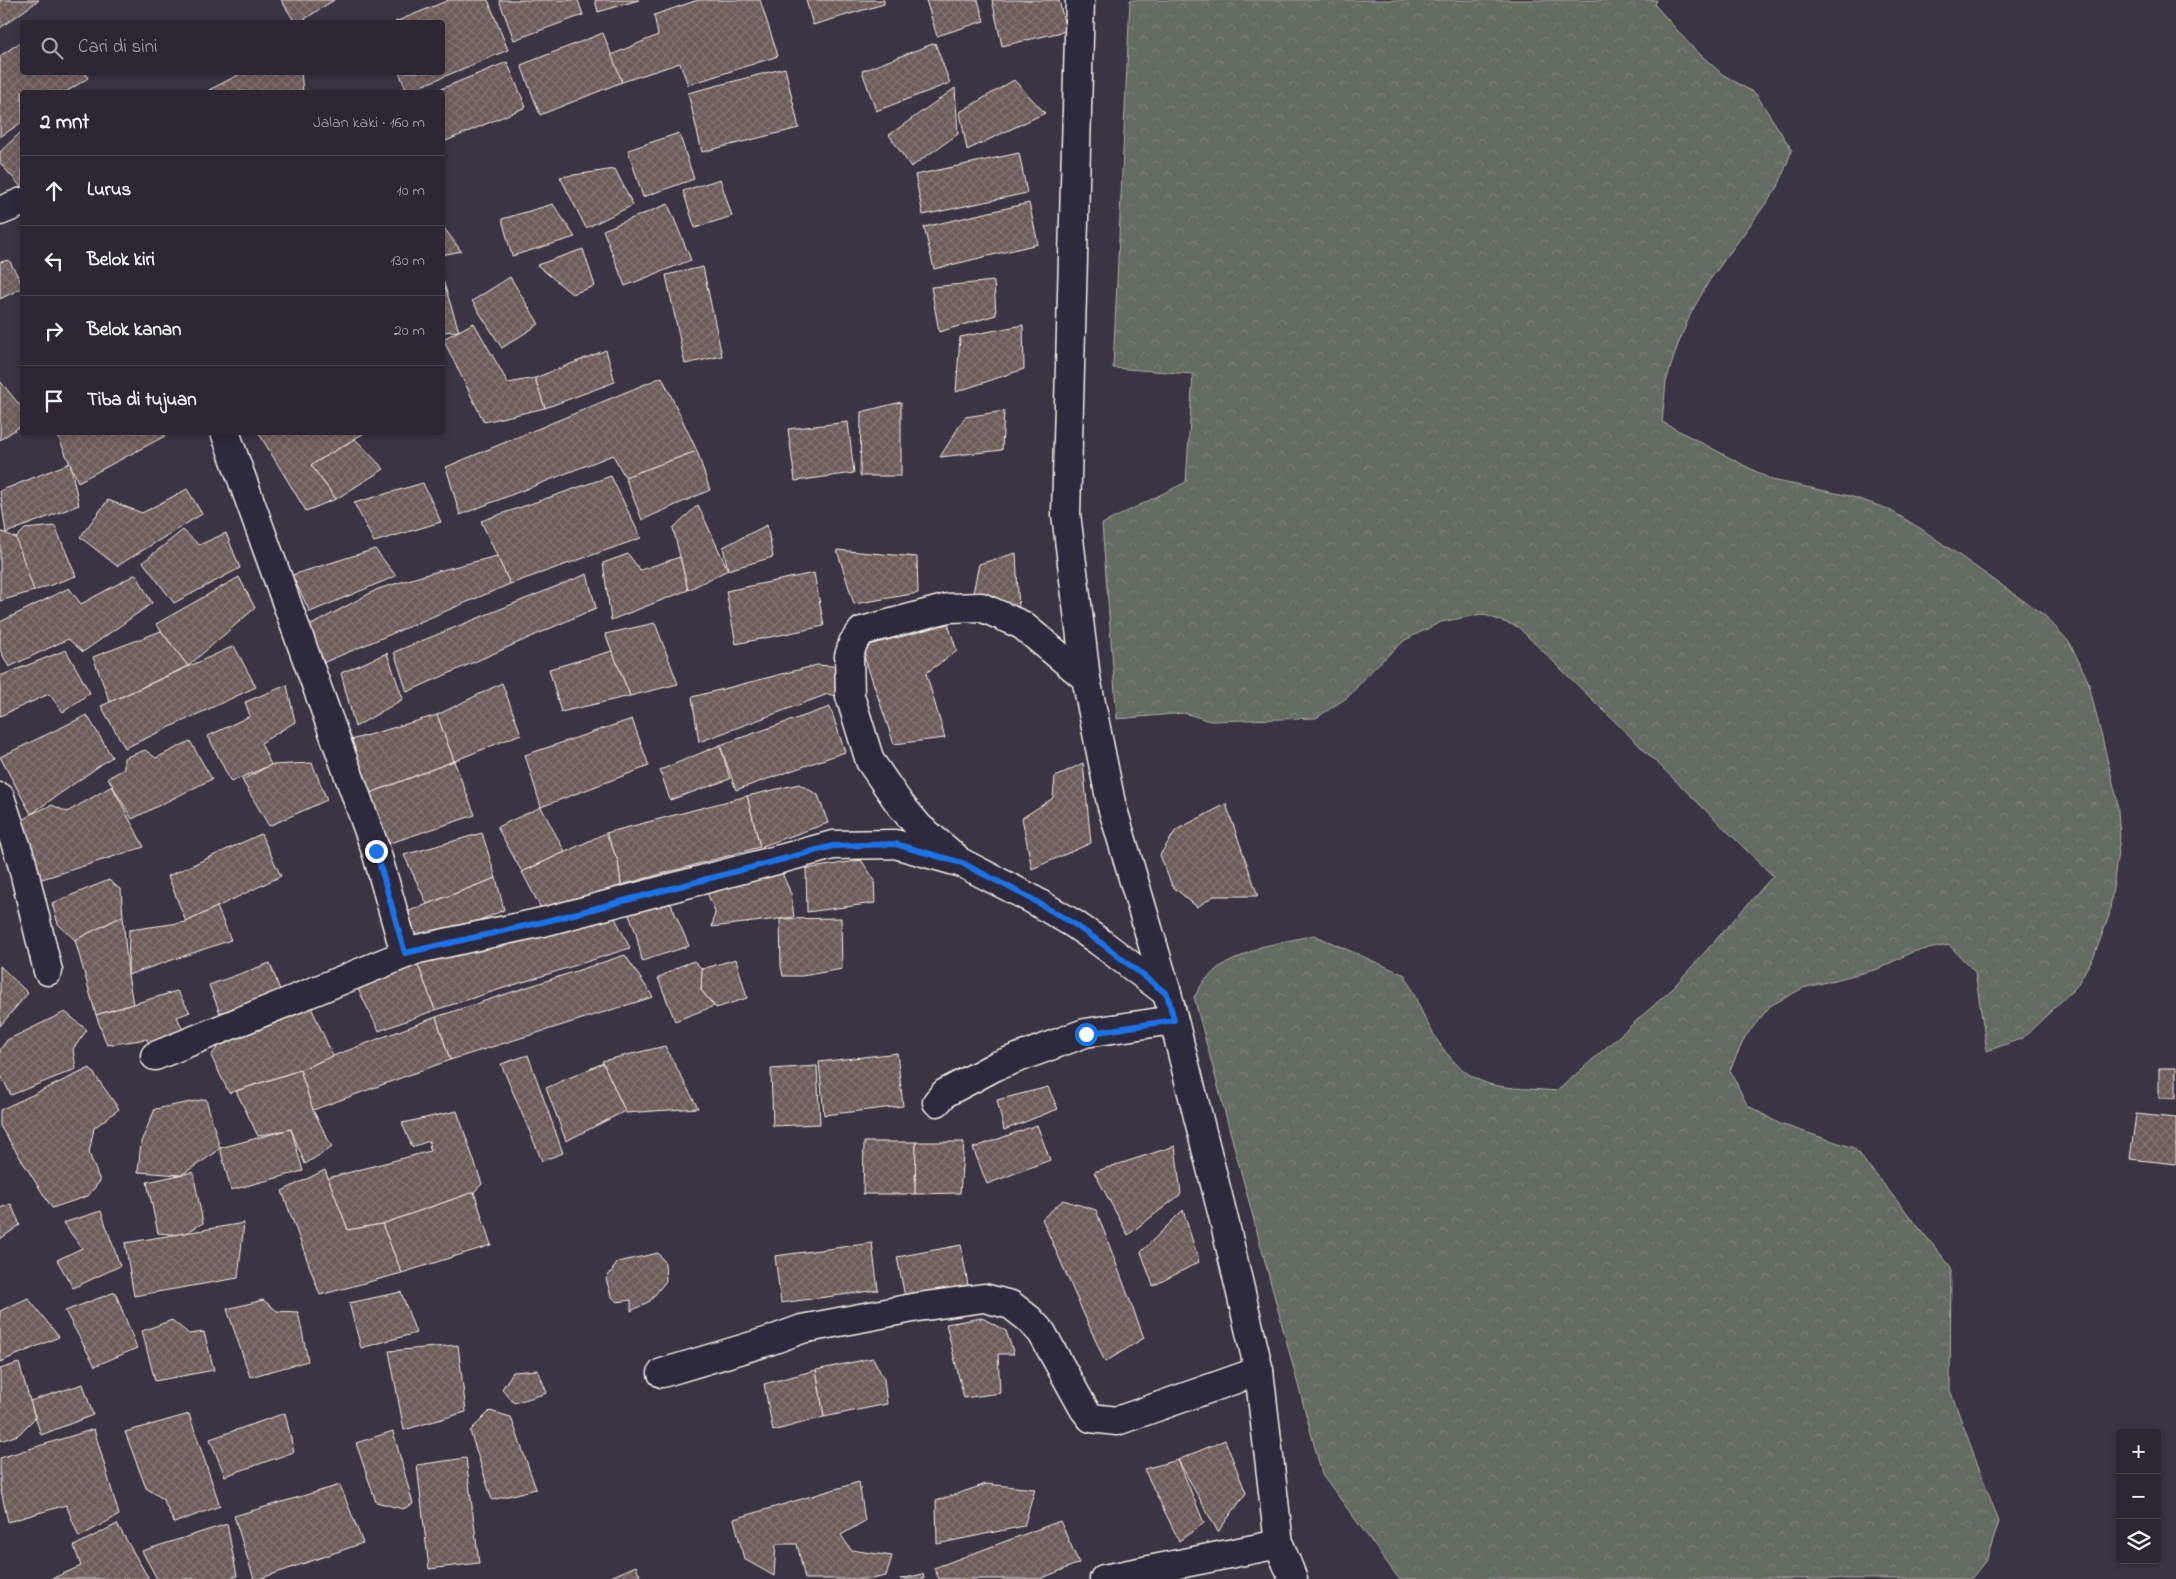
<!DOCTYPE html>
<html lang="id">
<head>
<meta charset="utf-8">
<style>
	body { margin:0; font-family:"Indie Flower",sans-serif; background:#342f3a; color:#f1f3f6 }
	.controls { position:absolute; right:15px; bottom:15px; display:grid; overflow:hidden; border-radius:5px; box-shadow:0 2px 8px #0003 }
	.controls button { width:45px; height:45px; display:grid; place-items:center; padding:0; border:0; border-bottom:1px solid #48444d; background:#2c2732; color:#f1f3f6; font:25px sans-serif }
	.stop { position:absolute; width:15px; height:15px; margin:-11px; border:4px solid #1a73e8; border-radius:50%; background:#fff }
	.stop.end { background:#1a73e8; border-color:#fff; box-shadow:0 1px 5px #0008 }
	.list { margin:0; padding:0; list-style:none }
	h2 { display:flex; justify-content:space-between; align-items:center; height:65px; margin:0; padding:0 20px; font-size:21px }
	h2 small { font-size:16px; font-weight:400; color:#a6a5ac }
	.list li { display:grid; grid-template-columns:32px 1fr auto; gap:15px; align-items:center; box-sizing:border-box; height:70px; padding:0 20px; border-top:1px solid #48444d }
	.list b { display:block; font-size:19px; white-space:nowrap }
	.list em { font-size:16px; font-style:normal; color:#a6a5ac }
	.icon { flex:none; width:28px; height:28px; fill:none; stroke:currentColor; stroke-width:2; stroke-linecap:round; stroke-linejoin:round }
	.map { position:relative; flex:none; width:2176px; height:1579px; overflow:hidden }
	.search { position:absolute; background:#2c2732; box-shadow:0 2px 8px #0003; left:20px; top:20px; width:425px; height:55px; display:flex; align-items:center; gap:12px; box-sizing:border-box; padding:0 18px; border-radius:5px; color:#a6a5ac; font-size:19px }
	.panel { position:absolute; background:#2c2732; box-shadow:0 2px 8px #0003; left:20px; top:90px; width:425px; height:345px; border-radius:5px }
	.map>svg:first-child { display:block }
</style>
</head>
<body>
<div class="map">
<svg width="2176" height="1579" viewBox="0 0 2176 1579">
	<defs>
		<pattern id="forest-crowns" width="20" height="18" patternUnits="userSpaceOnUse" patternTransform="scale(1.25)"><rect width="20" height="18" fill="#646c60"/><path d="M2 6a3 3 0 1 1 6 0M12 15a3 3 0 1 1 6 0" fill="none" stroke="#7b8177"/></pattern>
		<pattern id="building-cross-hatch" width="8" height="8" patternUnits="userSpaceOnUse" patternTransform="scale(1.25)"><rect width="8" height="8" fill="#6c5b59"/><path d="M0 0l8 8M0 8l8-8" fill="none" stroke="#827371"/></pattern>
	</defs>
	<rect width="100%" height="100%" fill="#3b3443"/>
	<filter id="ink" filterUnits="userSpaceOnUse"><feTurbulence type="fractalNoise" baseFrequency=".02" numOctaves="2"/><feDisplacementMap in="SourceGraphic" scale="10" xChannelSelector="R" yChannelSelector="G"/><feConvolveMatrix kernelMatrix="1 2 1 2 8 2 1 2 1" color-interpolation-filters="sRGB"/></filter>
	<g filter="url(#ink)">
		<!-- forest -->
		<path fill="url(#forest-crowns)" stroke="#acaea4" d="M1130 0H1657L1655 5 1691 46 1722 74 1756 94 1792 150 1778 187 1709 281 1691 313 1677 347 1666 382 1662 422 1772 480 1850 496 1888 509 1923 530 2044 615 2070 643 2088 681 2117 799 2120 837 2109 916 2094 956 2076 987 2023 1038 1987 1051 1975 972 1949 945 1912 952 1878 969 1803 988 1770 1006 1745 1037 1730 1070 1747 1105 1780 1124 1854 1148 1951 1267 1950 1390 1999 1522 1987 1559 1971 1579H1399L1322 1474 1194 997 1204 981 1219 967 1260 947 1314 935 1405 975C1424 1015 1442 1069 1489 1084 1507 1089 1538 1089 1557 1091L1670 991 1773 876 1518 627 1482 614 1441 622 1405 640 1374 668 1348 697 1316 718 1210 721 1184 713 1117 719 1102 524 1186 482 1193 374 1113 368Z"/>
		<!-- building -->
		<g fill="url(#building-cross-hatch)" stroke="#f4f1e8">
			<path d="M0 0H39L0 28Z"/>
			<path d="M281 0H334L300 22H295Z"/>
			<path d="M449 0H488L508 50 407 92 399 72H442V22H395Z"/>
			<path d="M499 0H578L583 15 514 40Z"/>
			<path d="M595 0H639L598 12Z"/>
			<path d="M698 0H760L778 56 688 85 680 63 622 82 611 55 658 35 654 15Z"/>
			<path d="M806 0H884V4L813 25Z"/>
			<path d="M926 0H978L984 21 937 36Z"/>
			<path d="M992 0H1059L1066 31 1002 46Z"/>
			<path d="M603 33 622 82 540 115 521 65Z"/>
			<path d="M22 41V72H85L88 78 66 92H22V122L0 137V56Z"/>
			<path d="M935 43 950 83 876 111 862 71Z"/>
			<path d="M507 62 526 107 446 141 442 134V92H433Z"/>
			<path d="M785 68 799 128 702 152 688 93Z"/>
			<path d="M244 72H301L303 92H212L209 90Z"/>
			<path d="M1014 80 1045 113 967 150 960 112Z"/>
			<path d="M955 88 958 134 911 167 889 135Z"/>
			<path d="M22 131V188L0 163V152Z"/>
			<path d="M679 133 694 179 643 197 628 150Z"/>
			<path d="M1019 153 1027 193 923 215 915 175Z"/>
			<path d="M615 169 633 205 586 228 560 177Z"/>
			<path d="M720 179 732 216 695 228 683 191Z"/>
			<path d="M1029 203 1038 244 934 269 924 227Z"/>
			<path d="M553 204 575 237 512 256 502 219Z"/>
			<path d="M668 204 691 260 625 286 603 230Z"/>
			<path d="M442 225 461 251 442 255Z"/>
			<path d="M583 249 595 286 572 294 537 265Z"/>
			<path d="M9 260 22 284V288L0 299V262Z"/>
			<path d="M703 267 722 356 685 364 666 275Z"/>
			<path d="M442 277 459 331 442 332Z"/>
			<path d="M510 277 539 324 502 348 472 301Z"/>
			<path d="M994 281 996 315 939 332 931 287Z"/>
			<path d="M474 323 508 383 535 378 545 408 484 422 443 339Z"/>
			<path d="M1023 325 1024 369 956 392 960 337Z"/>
			<path d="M606 350 615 382 545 408 535 378Z"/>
			<path d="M662 377 697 451 625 477 613 455 460 515 446 467Z"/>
			<path d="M0 381 22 408V425L0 440Z"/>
			<path d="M901 402V476H860L861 412Z"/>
			<path d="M1004 411 1002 450 940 457 965 417Z"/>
			<path d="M848 422 854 473 795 481 788 429Z"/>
			<path d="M56 432H163L165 436 78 482Z"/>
			<path d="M258 432H366L311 465 336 499 306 511Z"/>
			<path d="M355 439 384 469 336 499 311 465Z"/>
			<path d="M697 451 710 490 642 520 625 477Z"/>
			<path d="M70 463 79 505 6 533 0 491Z"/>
			<path d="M611 476 641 538 510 584 481 521Z"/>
			<path d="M423 483 441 522 374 542 354 503Z"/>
			<path d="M187 489 202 514 117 566 80 537 108 500 142 513Z"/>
			<path d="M698 505 728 570 688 590 673 528Z"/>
			<path d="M767 525 773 557 728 570 723 547Z"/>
			<path d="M55 526 76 576 34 591 20 558 16 538 25 529Z"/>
			<path d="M183 530 199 545 226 533 240 568 174 603 143 562Z"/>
			<path d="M0 531 16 538 34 591 0 601Z"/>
			<path d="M375 549 396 576 310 612 292 575Z"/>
			<path d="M837 550 917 557 918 593 854 604Z"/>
			<path d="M1016 553 1019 612 971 602 979 564Z"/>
			<path d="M628 554 640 570 680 557 688 590 611 620 603 563Z"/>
			<path d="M497 556 510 584 313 667 300 631 378 589 438 571Z"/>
			<path d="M814 573 824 626 736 644 726 591Z"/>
			<path d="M136 574 152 603 83 652 68 639 9 667 0 650V622L69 588 81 604Z"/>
			<path d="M587 574 596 608 407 692 394 652Z"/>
			<path d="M239 577 255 608 188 666 156 624Z"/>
			<path d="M655 623 678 684 630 696 605 634Z"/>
			<path d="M948 624 957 651 926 673 945 738 894 744 861 647Z"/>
			<path d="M161 631 188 666 110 702 93 657Z"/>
			<path d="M234 646 256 687 125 748 101 706Z"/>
			<path d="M66 650 90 693 63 712 49 694 0 716V676Z"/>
			<path d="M612 651 630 696 561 712 549 669Z"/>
			<path d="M387 653 403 699 355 727 341 673Z"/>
			<path d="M817 665 846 667 843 698 828 694 699 742 692 697Z"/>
			<path d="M502 683 521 734 454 761 437 715Z"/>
			<path d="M287 685 295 722 261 743 271 765 231 782 208 736 250 716 245 702Z"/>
			<path d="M830 707 845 752 736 790 720 745Z"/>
			<path d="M87 715 112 757 31 814 0 757Z"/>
			<path d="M437 715 454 761 368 794 351 740Z"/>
			<path d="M632 719 649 766 541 807 525 755Z"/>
			<path d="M190 741 212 779 132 819 108 778 124 769V758L145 750 156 758Z"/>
			<path d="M720 745 730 779 670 800 660 770Z"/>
			<path d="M454 761 475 815 387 844 368 794Z"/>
			<path d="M312 763 327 800 269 826 242 780 271 765Z"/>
			<path d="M1083 763 1091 843 1032 869 1022 818 1053 798 1055 777Z"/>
			<path d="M799 784 818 795 828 823 760 847 747 796Z"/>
			<path d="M112 786 144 847 39 880 17 826 31 814 52 805 67 812Z"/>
			<path d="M747 796 760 847 621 885 618 861 606 833Z"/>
			<path d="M1226 804 1258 896H1214L1197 907 1172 886 1160 855 1176 830Z"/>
			<path d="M541 807 565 852 522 872 497 827Z"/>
			<path d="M482 833 496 878 427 904 404 855Z"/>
			<path d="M606 833 618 861 621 885 546 918 522 872Z"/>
			<path d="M261 834 281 876 186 922 168 876Z"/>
			<path d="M861 860 874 879 875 903 807 912 806 869Z"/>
			<path d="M782 873 791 894 794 917 712 927 715 912 706 890Z"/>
			<path d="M496 878 504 910 418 946H408L409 911Z"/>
			<path d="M109 880 121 890 123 916 75 940 58 924 52 903Z"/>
			<path d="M671 904 689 946 642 961 636 933 627 910Z"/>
			<path d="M217 907 231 940 128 975 129 930 186 922Z"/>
			<path d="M612 912 630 948 435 1010 416 960Z"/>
			<path d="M123 916 128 975 133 1004 96 1015 75 940Z"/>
			<path d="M841 918 842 969 802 976H783L781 966 780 919Z"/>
			<path d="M625 955 653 997 450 1060 436 1017Z"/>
			<path d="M736 959 747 998 716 1008 701 990 702 969Z"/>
			<path d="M416 960 435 1010 379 1031 355 983Z"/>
			<path d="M694 961 702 969 701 990 714 1006 675 1021 658 978 680 966Z"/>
			<path d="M270 963 280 990 220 1013 209 985Z"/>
			<path d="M0 966 28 993 0 1026Z"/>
			<path d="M177 991 190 1012 177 1017 185 1034 151 1050 147 1039 107 1045 96 1015Z"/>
			<path d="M310 1005 333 1056 300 1070 229 1093 211 1056 226 1036Z"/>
			<path d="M65 1012 87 1030 73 1049 76 1069 11 1095 0 1074V1050L7 1040Z"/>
			<path d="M436 1017 450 1060 313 1110 300 1070 333 1056Z"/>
			<path d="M665 1046 698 1108 626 1113 602 1061Z"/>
			<path d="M897 1053 903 1106 824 1115 819 1062Z"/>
			<path d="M528 1055 563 1153 542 1161 501 1064Z"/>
			<path d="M603 1063 625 1111 566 1141 546 1088Z"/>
			<path d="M817 1066 820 1124 773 1126 771 1069Z"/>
			<path d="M90 1068 119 1109 94 1128 89 1153 100 1181 88 1196 52 1208 0 1126V1110Z"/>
			<rect x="2159" y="1068" width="17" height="30"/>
			<path d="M300 1070 313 1110 332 1147 305 1164 291 1129 258 1136 236 1091Z"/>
			<path d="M1048 1087 1058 1109 1004 1130 997 1100Z"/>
			<path d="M206 1099 220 1148 215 1153 181 1175 138 1172 141 1142 155 1109Z"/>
			<path d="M457 1111 482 1184 474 1192 382 1224 348 1230 328 1178 430 1151 429 1141 412 1147 402 1123Z"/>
			<path d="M2136 1114 2176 1118V1164L2130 1159Z"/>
			<path d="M1037 1125 1050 1160 987 1184 973 1148Z"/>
			<path d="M291 1129 303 1171 231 1190 220 1148Z"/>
			<path d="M864 1142H916L915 1194H863Z"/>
			<path d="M916 1142H964L960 1193 915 1194Z"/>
			<path d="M1175 1146 1181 1194 1128 1235 1094 1172Z"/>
			<path d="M325 1170 348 1230 382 1224 402 1273 320 1295 282 1191Z"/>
			<path d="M193 1172 203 1223 182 1235 158 1233 147 1182Z"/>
			<path d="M474 1192 491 1245 402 1273 382 1224Z"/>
			<path d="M1063 1200 1096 1210 1144 1338 1105 1362 1042 1219Z"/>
			<path d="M11 1204 20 1225 0 1239V1208Z"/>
			<path d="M1183 1210 1199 1262 1153 1286 1141 1252Z"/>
			<path d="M101 1211 120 1266 73 1288 57 1260 82 1248 63 1223Z"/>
			<path d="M244 1223 238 1278 134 1296 125 1243Z"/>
			<path d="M872 1243 878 1290 781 1303 775 1256Z"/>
			<path d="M961 1245 968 1285 905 1297 897 1257Z"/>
			<path d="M658 1253 665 1263 666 1281 650 1301 631 1311V1300L617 1302 611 1296 606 1279 618 1262Z"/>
			<path d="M115 1292 137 1348 95 1366 65 1311Z"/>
			<path d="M401 1292 416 1333 361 1348 349 1303Z"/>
			<path d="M28 1298 59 1337 0 1362V1311Z"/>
			<path d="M263 1300 277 1311 298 1312 308 1361 250 1377 227 1309Z"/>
			<path d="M982 1318 1006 1331 1014 1354H998L1000 1393 964 1398 946 1324Z"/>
			<path d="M172 1320 189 1334 204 1332 214 1370 155 1381 142 1331Z"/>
			<path d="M458 1345 466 1412 404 1430 389 1351Z"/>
			<path d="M873 1358 884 1379 887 1404 824 1417 816 1370Z"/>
			<path d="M19 1363 35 1418 18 1435 0 1441V1369Z"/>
			<path d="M538 1370 547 1393 514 1403 502 1389 513 1372Z"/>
			<path d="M816 1370 824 1417 773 1431 764 1384Z"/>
			<path d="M83 1384 93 1415 41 1435 30 1401Z"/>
			<path d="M490 1411 511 1417 536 1489 492 1500 470 1431Z"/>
			<path d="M285 1413 294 1452 225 1476 210 1439Z"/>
			<path d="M189 1414 220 1506 174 1523 163 1499 146 1488 125 1432Z"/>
			<path d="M94 1429 119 1515 79 1537 66 1505 8 1522 0 1486V1458Z"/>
			<path d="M393 1431 413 1504 403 1509 376 1502 356 1443Z"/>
			<path d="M1225 1440 1246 1493 1218 1532 1178 1460Z"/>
			<path d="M466 1458 479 1563 429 1569 417 1465Z"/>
			<path d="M1178 1460 1204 1523 1179 1541 1144 1469Z"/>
			<path d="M859 1482 865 1521 841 1535 851 1550 892 1556 886 1576 872 1579H805L797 1544H776L774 1576 744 1559 734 1519Z"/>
			<path d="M986 1484 1035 1489 1024 1526 937 1544 936 1501Z"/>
			<path d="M340 1485 363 1543 259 1579H254L234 1516Z"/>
			<path d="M1060 1521 1079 1563 1040 1579H939L934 1568Z"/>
			<path d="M117 1524 149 1579H51L81 1566 74 1546Z"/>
			<path d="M227 1524 237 1576 227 1579H157L142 1551Z"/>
			<path d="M636 1566 641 1579H606Z"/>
			<path d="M923 1574 924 1579H900Z"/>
		</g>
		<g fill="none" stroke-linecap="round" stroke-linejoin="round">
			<defs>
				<g id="street">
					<path d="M1080 0 1066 514 1086 678 1111 803 1167 993 1224 1220 1259 1371 1279 1544 1293 1579"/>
					<path d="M0 211 22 202"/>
					<path d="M225 432 376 851 405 953"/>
					<path d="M0 797 22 863 48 971"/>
					<path d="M955 857 919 827 899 803 870 761 850 696 849 656 853 643 862 631 948 608 981 607 1022 625 1086 678"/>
					<path d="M155 1056 418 949 547 921 833 845 895 844 962 863 1030 898 1074 924 1100 942 1167 993"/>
					<path d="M937 1102 945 1093 996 1066 1085 1033 1173 1020"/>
					<path d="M662 1373 769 1341 802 1329 918 1307 984 1298 1011 1305 1029 1319 1042 1333 1084 1409 1091 1418 1117 1421 1259 1371"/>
					<path d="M1104 1579 1279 1544"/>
				</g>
			</defs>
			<!-- street casing -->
			<use href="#street" stroke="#f4f1e8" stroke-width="31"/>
			<!-- street -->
			<use href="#street" stroke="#2f2a3d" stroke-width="28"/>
		</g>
	</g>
	<g fill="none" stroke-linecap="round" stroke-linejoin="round" filter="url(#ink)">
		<!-- route -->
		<path stroke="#1a73e8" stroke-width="6" d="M376 851 405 953 547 921 833 846 895 844 962 863 1030 898 1074 924 1100 942 1167 994 1174 1020 1086 1034"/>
	</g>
</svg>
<div class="controls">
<button>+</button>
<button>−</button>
<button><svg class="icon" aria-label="layers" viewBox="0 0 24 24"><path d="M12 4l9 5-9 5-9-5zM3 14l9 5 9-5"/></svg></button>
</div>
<div class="stop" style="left:1086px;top:1034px"></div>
<div class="stop end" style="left:376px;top:851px"></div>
<div class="search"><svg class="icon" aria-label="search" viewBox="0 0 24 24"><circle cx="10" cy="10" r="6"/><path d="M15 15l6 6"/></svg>Cari di sini</div>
<section class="panel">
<h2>2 mnt<small>Jalan kaki · 160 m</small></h2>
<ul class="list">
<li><svg class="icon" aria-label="ahead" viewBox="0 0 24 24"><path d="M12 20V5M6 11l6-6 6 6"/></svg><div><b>Lurus</b></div><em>10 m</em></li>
<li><svg class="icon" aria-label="left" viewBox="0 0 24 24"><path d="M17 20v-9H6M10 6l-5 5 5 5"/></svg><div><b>Belok kiri</b></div><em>130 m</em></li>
<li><svg class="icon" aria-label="right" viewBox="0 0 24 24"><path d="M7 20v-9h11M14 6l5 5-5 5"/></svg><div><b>Belok kanan</b></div><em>20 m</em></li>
<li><svg class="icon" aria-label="arrive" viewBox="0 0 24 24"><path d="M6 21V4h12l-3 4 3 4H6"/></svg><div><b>Tiba di tujuan</b></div></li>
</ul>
</section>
</div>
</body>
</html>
